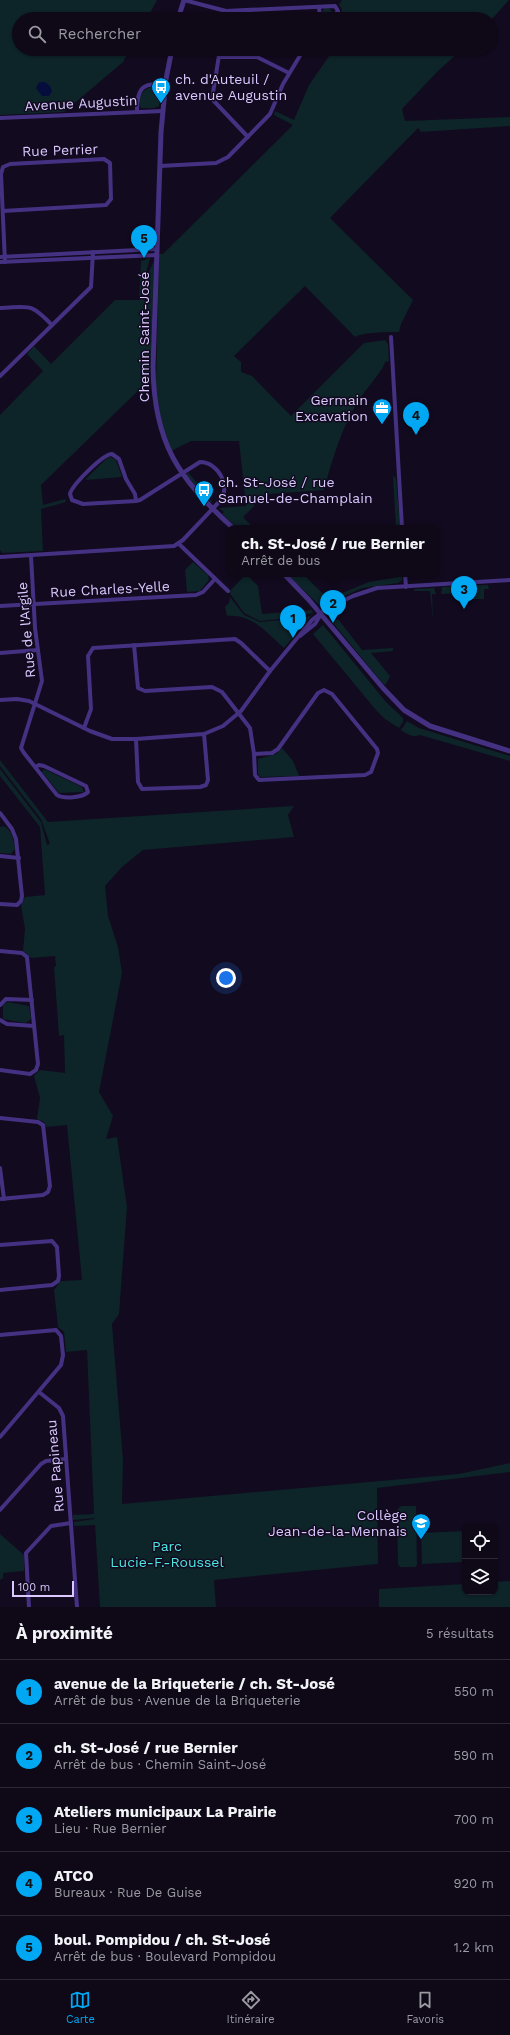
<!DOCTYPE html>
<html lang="fr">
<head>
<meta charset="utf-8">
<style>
	body { margin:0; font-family:"Work Sans",sans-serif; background:#171120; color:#f1f3f6 }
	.controls { position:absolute; right:12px; bottom:12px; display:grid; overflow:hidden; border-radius:8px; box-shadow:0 1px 3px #0004 }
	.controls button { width:36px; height:36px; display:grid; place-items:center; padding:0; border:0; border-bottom:1px solid #2e2936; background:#0e0817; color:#f1f3f6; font:20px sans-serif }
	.scale { position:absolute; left:12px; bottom:10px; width:62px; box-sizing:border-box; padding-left:4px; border:2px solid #dac8ff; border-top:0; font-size:11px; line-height:14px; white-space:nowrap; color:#dac8ff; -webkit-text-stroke:3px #120a1f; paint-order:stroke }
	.you { position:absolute; left:226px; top:978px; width:14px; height:14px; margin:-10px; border:3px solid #fff; border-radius:50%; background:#1a73e8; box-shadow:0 0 0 6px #1a73e833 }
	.badge { display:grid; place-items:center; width:26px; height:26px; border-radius:50%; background:#00a7f3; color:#111; font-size:13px; font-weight:700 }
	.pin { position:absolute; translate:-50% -33px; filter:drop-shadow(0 1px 2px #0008) }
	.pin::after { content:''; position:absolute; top:21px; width:14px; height:12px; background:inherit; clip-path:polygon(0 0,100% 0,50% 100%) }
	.popup { position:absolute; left:227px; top:525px; width:212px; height:52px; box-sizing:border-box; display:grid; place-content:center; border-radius:8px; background:#0e0817; filter:drop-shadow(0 1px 3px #0005); font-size:13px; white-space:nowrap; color:#9b9aa1 }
	.popup b { font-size:15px; color:#f1f3f6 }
	.popup::after { content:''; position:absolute; left:50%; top:100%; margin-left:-8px; border:8px solid transparent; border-top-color:#0e0817 }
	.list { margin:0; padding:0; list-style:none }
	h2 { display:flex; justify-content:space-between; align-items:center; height:52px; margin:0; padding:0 16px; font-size:17px }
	h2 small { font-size:13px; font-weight:400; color:#9b9aa1 }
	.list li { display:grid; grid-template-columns:26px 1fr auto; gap:12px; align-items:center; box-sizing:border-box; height:64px; padding:0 16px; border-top:1px solid #2e2936 }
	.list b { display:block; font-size:15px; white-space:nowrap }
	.list p { margin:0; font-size:13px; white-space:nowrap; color:#9b9aa1 }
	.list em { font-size:13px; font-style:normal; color:#9b9aa1 }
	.icon { flex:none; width:22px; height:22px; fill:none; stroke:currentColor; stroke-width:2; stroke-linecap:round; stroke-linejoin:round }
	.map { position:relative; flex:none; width:510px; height:1607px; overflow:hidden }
	.search { position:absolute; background:#0e0817; box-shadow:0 1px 3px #0004; left:12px; right:12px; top:12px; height:44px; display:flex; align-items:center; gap:10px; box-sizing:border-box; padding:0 14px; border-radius:22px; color:#9b9aa1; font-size:15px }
	.sheet { height:372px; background:#0e0817 }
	nav { display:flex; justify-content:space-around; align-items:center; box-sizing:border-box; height:56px; border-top:1px solid #2e2936; background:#0e0817; font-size:11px; color:#9b9aa1 }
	nav a { display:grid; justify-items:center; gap:2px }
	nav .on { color:#00a7f3 }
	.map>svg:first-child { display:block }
</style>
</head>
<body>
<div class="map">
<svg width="510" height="1607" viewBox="0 0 510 1607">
	<rect width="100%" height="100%" fill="#120a1f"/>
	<!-- green -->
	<g fill="#0d2429">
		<path d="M0 0H157L147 19H19V49H130L123 62 64 112 0 115Z"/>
		<path d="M342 0H509L491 20 354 19 341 13 342 9 339 5Z"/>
		<circle cx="327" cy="13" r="5"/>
		<path d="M334 49H462L438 71 402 109 405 121 510 117V126L421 132 418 128 330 218 413 300 401 324 399 332C388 332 364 332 355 337L305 286 234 356 241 362V372L252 376 291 416 364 343 385 340 388 344 389 361 385 362C385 368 362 394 357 403 341 430 332 460 324 490L269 494V498L257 499 254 506 243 517 254 528H237L222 514 224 512 219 508 246 506 239 441H191L171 451 161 422 156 385 159 254H163L293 125 274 115 275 111 294 120 309 85Z"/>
		<path d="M156 86 159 88 161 93 159 106 154 108H141C135 96 144 88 156 86Z"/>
		<path d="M150 258 146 273 145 300 147 301 148 274 154 261 150 386 146 383 41 485 43 505 65 499 66 502 41 509 43 551 2 553 0 550V415L43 371 27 354 34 346 51 364 115 300H139L141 261Z"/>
		<path d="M110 457 116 460 122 477 86 480V479L106 459Z"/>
		<path d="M188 472 213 503 206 500 187 475Z"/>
		<path d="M393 476 396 478 400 528H396Z"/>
		<path d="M193 562 208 575 209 580 200 591 187 592 185 570Z"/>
		<path d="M246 574 258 586 262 614 312 610 313 613 290 618 260 621 244 613 229 592Z"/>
		<path d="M287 574H303L328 599 369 582 399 577V574H402V580L398 583 362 588 321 607Z"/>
		<path d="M488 585 489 589H484V599H468V594H465L464 586Z"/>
		<path d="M463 586 465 599H463V593L441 594 442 587Z"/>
		<path d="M434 588 436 594H432L433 621 430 591H414L415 589Z"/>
		<path d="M230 597 244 615 260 622 305 618 312 615 284 648C266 632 252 614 227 616L225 607 229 603Z"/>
		<path d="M338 619 362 650 393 648V651L371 653 390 676 386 684 384 685 333 623Z"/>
		<path d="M323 625 386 702 403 718V722L399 728 385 719 376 710 313 634Z"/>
		<path d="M407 721 419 728 510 756V761L420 735C413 738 407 734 401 730Z"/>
		<path d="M282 748 293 761 299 776 260 777 258 774V759L276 754Z"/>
		<path d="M0 760 48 822 294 806 288 815 294 837 143 850 122 867 105 886 108 916 118 947 122 973 99 1092 113 1116 106 1139 117 1137 127 1207 119 1314 112 1324 123 1460 122 1504 459 1474 510 1463V1472L377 1488 378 1564 214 1580 216 1607H100L95 1525 74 1526V1522L94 1519 95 1518 73 1520V1515L94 1514 87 1350 66 1352 64 1332 58 1327 54 1290 61 1281 82 1280 67 1125 46 1127 44 1122 37 1119 40 1098 34 1076 40 1070 65 1073 64 1035 59 1036 54 967 56 966 55 956 31 958 23 951 25 929 21 905 25 897 45 895 40 827 0 776V769L41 822 47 845 50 844 41 819 0 766Z"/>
		<path d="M44 769 82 787 84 792 59 793 42 772Z"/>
		<path d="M3 826C12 829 14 841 15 849L11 854 0 853V827Z"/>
		<path d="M8 1002 29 1006 31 1018 29 1021 25 1023 3 1019V1005Z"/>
		<path d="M401 1506H415L416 1507 417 1565 415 1567H401L398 1565 397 1510Z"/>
		<path d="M465 1531V1562L422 1564 421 1533Z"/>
		<path d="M0 1534 24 1555V1571L3 1573V1578L0 1580Z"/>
		<path d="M510 1581V1607H379V1589L465 1584V1592H495V1582Z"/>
	</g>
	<!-- water -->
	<path fill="#050d3d" d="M39 82H45L50 86 52 91 49 96H42L36 88Z"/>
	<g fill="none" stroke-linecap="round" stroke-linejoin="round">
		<!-- minor -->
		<g stroke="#453182" stroke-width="4">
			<path d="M184 0 226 11 335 6 338 11 331 19"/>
			<path d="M319 7 320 19"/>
			<path d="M227 19 228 11"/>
			<path d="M220 49 212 99 248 137"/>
			<path d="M219 57H257L289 73"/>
			<path d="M137 111C137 88 142 82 166 85"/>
			<path d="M0 118 163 111"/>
			<path d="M160 166 216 163 228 157 270 114 283 84 304 49"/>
			<path d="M3 211 106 205 111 199 110 163 104 159 10 164 3 167 1 174 5 262"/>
			<path d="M0 257 157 249"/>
			<path d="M0 262 157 255"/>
			<path d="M0 308C30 307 30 302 52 325"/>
			<path d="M391 337 402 528"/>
			<path d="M0 376 91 287 93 252"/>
			<path d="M179 544 228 591"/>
			<path d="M31 556 35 628 42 681 21 748 24 753 57 795C64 799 82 798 88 792L86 786 44 766 39 765 35 767"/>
			<path d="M0 557 174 546 183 540 219 502C232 488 219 462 200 462L140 500 136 501 83 504 72 500 70 494C72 485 103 454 112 454L119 459 126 479 135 494 136 501"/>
			<path d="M405 574 406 587"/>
			<path d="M0 606 196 595 203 592 215 579"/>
			<path d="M300 636 315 624 321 614"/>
			<path d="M134 645 138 688 145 691 212 687 222 692 250 728 254 754"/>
			<path d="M0 653 38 650"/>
			<path d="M324 690 332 694 377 749 378 753 371 772 365 775 259 780 255 775 254 754 272 753 278 749 318 693Z"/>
			<path d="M0 700 17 699 29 701 90 731 112 739H136L204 734 223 726 241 711 270 671 312 620 326 609 353 596 377 588 510 580"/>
			<path d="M84 728 91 709 88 656 93 648 235 639 241 643 270 671"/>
			<path d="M136 739 138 782 142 789 200 787 206 785 208 780 204 734"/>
			<path d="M0 813 12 829 16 839 22 896 21 901 17 905 0 904"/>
			<path d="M0 856 19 858"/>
			<path d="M0 951 22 953 27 957 38 1064 36 1070 30 1074 0 1070"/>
			<path d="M0 1005 6 999 32 1000"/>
			<path d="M0 1020 7 1024 34 1026"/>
			<path d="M0 1118 38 1122 43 1125 50 1186 48 1192 43 1195 0 1199"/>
			<path d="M0 1168 4 1199"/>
			<path d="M0 1245 52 1241 57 1247 59 1276 58 1281 52 1285 0 1290"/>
			<path d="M0 1335 56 1330 61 1336 63 1355 61 1365 0 1437"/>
			<path d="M39 1392 59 1408 63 1416 77 1607"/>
			<path d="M0 1510 41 1464 46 1461 66 1459"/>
			<path d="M29 1607 26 1553 51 1526 71 1523"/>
		</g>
		<!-- tertiary -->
		<g stroke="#453182" stroke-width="5">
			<path d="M178 19 184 0"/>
			<path d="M172 49 166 79 161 132 153 367C154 443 178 478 233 528"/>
			<path d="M284 574 309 600 383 688 404 710 430 726 510 751"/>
		</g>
	</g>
	<!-- icons -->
	<defs>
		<symbol id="bus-pin" viewBox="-11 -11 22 30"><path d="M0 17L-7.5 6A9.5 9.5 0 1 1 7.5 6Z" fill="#00a7f3" stroke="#120a1f"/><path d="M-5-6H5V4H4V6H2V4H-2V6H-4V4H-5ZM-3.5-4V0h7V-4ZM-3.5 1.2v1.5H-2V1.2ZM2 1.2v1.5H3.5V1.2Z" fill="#fff"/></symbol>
		<symbol id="office-pin" viewBox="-11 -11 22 30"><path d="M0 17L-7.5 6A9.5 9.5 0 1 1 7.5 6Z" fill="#00a7f3" stroke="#120a1f"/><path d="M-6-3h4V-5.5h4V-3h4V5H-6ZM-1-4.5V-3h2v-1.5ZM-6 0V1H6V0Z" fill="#fff"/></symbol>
		<symbol id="school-pin" viewBox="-11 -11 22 30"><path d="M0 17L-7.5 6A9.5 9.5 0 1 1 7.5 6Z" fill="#00a7f3" stroke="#120a1f"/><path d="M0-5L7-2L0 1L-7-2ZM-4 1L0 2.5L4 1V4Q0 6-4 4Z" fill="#fff"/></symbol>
	</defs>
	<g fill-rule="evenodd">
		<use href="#bus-pin" x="150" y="76" width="22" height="30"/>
		<use href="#office-pin" x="371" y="397" width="22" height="30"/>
		<use href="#bus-pin" x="193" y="479" width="22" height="30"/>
		<use href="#school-pin" x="410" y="1512" width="22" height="30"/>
	</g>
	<g text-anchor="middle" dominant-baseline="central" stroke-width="3" stroke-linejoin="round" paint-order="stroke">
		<!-- poi labels -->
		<g font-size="14" fill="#dac8ff" stroke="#120a1f" text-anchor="start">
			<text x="175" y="79">ch. d'Auteuil /<tspan x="175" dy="16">avenue Augustin</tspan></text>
			<text x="368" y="400" text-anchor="end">Germain<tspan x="368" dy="16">Excavation</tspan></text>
			<text x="218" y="482">ch. St-José / rue<tspan x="218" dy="16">Samuel-de-Champlain</tspan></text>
			<text x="407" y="1515" text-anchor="end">Collège<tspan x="407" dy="16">Jean-de-la-Mennais</tspan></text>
		</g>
		<!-- street labels -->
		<g font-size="14" fill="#dac8ff" stroke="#120a1f">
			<text transform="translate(81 103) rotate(-3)">Avenue Augustin</text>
			<text transform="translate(60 150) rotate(-2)">Rue Perrier</text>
			<text transform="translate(144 337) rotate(-90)">Chemin Saint-José</text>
			<text transform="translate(110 589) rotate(-3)">Rue Charles-Yelle</text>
			<text transform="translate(26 630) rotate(-95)">Rue de l'Argile</text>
			<text transform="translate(55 1466) rotate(-95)">Rue Papineau</text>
		</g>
		<!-- park labels -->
		<g font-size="14" fill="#4be8e2" stroke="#120a1f">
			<text x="167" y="1546">Parc<tspan x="167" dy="16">Lucie-F.-Roussel</tspan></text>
		</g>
	</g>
</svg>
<div class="controls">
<button><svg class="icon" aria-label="locate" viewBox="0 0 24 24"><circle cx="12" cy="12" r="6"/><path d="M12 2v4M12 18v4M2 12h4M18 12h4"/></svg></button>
<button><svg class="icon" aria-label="layers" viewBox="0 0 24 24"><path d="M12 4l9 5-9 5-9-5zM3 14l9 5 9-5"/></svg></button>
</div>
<div class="scale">100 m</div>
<div class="you"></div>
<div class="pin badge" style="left:293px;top:638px">1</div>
<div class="pin badge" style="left:333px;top:623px">2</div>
<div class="popup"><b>ch. St-José / rue Bernier</b>Arrêt de bus</div>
<div class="pin badge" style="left:464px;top:609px">3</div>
<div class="pin badge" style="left:416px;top:435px">4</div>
<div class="pin badge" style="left:144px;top:258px">5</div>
<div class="search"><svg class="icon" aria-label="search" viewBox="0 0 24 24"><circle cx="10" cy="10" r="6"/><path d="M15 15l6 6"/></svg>Rechercher</div>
</div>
<section class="sheet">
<h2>À proximité<small>5 résultats</small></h2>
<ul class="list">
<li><span class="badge">1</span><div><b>avenue de la Briqueterie / ch. St-José</b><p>Arrêt de bus · Avenue de la Briqueterie</p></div><em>550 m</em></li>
<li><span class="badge">2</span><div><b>ch. St-José / rue Bernier</b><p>Arrêt de bus · Chemin Saint-José</p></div><em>590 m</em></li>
<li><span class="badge">3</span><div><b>Ateliers municipaux La Prairie</b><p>Lieu · Rue Bernier</p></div><em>700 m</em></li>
<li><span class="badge">4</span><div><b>ATCO</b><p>Bureaux · Rue De Guise</p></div><em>920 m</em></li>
<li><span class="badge">5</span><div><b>boul. Pompidou / ch. St-José</b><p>Arrêt de bus · Boulevard Pompidou</p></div><em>1.2 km</em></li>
</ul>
</section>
<nav>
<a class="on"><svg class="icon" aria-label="map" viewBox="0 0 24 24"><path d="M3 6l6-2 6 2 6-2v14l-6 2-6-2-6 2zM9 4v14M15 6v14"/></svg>Carte</a>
<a><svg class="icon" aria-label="directions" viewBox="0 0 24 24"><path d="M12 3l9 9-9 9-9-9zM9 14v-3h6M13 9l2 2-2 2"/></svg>Itinéraire</a>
<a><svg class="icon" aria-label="saved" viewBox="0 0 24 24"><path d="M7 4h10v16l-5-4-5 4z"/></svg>Favoris</a>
</nav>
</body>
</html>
